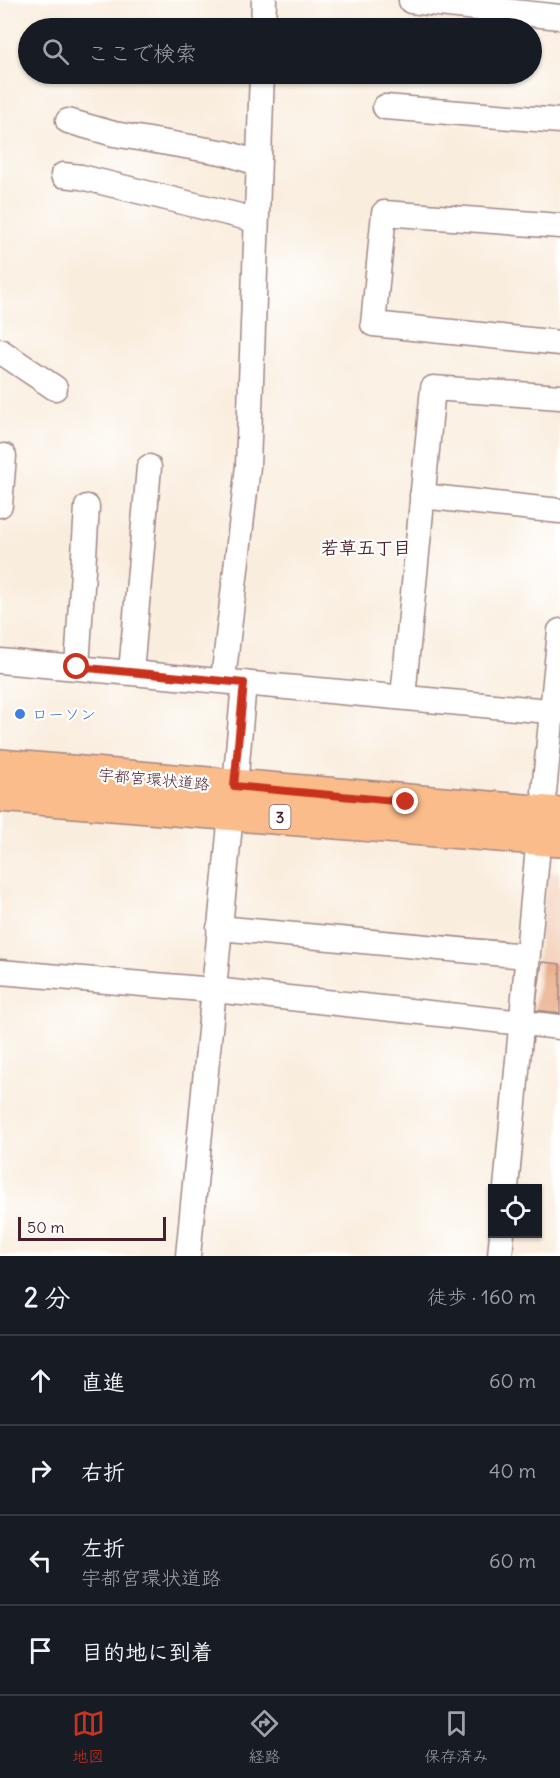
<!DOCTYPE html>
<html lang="ja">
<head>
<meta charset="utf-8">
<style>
	body { margin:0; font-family:Delius,"Klee One",sans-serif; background:#20242c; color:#f1f3f6 }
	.controls { position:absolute; right:18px; bottom:18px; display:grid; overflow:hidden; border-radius:0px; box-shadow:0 2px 4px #0004 }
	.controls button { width:54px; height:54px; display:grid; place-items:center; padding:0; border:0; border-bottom:2px solid #363941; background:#171b24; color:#f1f3f6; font:30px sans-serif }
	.scale { position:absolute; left:18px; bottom:15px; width:148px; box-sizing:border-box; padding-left:6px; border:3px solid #4a1f2b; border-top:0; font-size:16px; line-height:21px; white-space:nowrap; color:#4a1f2b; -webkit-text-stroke:4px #fff; paint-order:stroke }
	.stop { position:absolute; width:18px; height:18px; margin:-14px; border:4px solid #c8321e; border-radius:50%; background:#fff }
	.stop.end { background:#c8321e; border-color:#fff; box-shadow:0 2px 6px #0008 }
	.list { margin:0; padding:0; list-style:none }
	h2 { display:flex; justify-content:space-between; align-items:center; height:78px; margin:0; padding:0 24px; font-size:26px }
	h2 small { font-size:20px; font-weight:400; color:#9ea1a6 }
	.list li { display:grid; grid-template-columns:39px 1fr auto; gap:18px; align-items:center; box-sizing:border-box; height:90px; padding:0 24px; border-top:2px solid #363941 }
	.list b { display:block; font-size:22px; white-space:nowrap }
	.list p { margin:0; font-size:20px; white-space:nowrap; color:#9ea1a6 }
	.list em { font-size:20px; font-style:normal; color:#9ea1a6 }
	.icon { flex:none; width:33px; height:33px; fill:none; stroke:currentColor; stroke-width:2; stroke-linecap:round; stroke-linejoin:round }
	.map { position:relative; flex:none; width:560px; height:1256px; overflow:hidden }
	.search { position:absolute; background:#171b24; box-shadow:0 2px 4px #0004; left:18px; right:18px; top:18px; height:66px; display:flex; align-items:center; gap:15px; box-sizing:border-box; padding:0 21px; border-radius:33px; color:#9ea1a6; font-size:22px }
	.sheet { height:438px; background:#171b24 }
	nav { display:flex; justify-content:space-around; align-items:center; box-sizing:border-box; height:84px; border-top:2px solid #363941; background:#171b24; font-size:16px; color:#9ea1a6 }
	nav a { display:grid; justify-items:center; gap:3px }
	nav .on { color:#c8321e }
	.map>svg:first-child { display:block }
</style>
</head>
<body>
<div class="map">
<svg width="560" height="1256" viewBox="0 0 560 1256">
	<rect width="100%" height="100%" fill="#fff"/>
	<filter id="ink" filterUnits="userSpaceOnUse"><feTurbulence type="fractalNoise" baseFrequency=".0167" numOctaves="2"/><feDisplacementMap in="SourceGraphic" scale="12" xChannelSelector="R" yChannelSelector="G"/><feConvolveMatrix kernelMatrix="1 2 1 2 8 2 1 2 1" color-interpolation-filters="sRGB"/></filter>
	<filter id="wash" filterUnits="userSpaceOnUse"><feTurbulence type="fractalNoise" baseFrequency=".008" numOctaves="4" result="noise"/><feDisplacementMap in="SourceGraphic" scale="24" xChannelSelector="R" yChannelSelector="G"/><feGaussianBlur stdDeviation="1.35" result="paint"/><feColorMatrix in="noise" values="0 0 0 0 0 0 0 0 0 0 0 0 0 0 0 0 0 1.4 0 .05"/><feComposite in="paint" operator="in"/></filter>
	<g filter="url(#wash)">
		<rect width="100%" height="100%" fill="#f9eddd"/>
		<!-- built -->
		<path fill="#f3d4bf" d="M547 871 560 872V1019L532 1016Z"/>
		<g id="blocks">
			<!-- building -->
			<path fill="#e6a278" d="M542 962 560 964V1013L535 1010Z"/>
		</g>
	</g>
	<g filter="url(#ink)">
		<use href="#blocks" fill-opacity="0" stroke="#a28684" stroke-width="1.5"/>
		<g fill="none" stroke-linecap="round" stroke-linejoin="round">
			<defs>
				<g id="minor">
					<path d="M411 1 560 17"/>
					<path d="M263 28 264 0"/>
					<path d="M385 107 560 121"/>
					<path d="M68 121 114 134 226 153 258 163"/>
					<path d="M63 175 81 177 256 220"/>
					<path d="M560 226 384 213 373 324 560 343"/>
					<path d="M0 351 55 388"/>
					<path d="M422 496 560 511"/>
					<path d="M0 505 4 456"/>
					<path d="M0 661 560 712"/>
					<path d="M77 667 87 507"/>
					<path d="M131 672 149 467"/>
					<path d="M223 680 248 466 262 74"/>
					<path d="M403 697 433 388 560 397"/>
					<path d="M235 786 244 683"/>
					<path d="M544 792 560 631"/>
					<path d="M219 928 526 956"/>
					<path d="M0 972 214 990 560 1027"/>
					<path d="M506 1188 537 857"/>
					<path d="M188 1256 231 814"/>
					<path d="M500 1256 502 1234"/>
				</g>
				<g id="primary">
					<path d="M0 766 560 814"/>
					<path d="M0 795 560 840"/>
				</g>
			</defs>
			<!-- minor casing -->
			<use href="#minor" stroke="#a28684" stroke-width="27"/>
			<!-- primary casing -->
			<use href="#primary" stroke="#a28684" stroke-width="36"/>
			<!-- minor -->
			<use href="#minor" stroke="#fff" stroke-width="24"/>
			<!-- primary -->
			<use href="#primary" stroke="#f9bc8a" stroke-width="33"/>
		</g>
	</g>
	<g fill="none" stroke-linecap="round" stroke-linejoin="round" filter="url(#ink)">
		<!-- route -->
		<path stroke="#c8321e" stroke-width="8" d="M77 667 244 683 234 786 406 802"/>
	</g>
	<!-- markers -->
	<circle fill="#3f7fe0" stroke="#fff" stroke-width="2" cx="20" cy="714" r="6"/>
	<g text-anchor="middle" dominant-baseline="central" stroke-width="4.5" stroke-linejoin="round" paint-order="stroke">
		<!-- shield labels -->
		<rect fill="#fff" stroke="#80626b" stroke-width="1.5" x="269.5" y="805" width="21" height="24" rx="4.5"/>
		<g font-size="15" font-weight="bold" fill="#4a1f2b">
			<text x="280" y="817">3</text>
		</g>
		<!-- shop labels -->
		<g font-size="16" fill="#366cbe" stroke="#fff" text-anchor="start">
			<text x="32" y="714">ローソン</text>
		</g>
		<!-- street labels -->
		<g font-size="16" fill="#4a1f2b" stroke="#fff">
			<text transform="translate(154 779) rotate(5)">宇都宮環状道路</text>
		</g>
		<!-- neighbourhood labels -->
		<g font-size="18" font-weight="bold" fill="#4a1f2b" stroke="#fff">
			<text x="366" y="547">若草五丁目</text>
		</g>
	</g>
</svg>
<div class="controls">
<button><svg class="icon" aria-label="locate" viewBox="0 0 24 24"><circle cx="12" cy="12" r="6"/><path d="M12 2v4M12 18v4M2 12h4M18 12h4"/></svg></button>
</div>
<div class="scale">50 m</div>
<div class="stop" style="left:77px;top:667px"></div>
<div class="stop end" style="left:406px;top:802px"></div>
<div class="search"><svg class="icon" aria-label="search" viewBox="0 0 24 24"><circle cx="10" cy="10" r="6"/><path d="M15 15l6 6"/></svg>ここで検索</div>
</div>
<section class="sheet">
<h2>2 分<small>徒歩 · 160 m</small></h2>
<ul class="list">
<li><svg class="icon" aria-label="ahead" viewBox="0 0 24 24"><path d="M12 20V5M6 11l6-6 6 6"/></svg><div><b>直進</b></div><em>60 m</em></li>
<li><svg class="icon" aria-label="right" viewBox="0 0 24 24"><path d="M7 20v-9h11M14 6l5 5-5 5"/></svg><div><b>右折</b></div><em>40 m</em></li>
<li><svg class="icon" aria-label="left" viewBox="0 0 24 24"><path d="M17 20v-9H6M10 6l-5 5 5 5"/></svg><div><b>左折</b><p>宇都宮環状道路</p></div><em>60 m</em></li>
<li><svg class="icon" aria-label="arrive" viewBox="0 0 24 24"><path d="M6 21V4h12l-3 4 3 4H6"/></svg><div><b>目的地に到着</b></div></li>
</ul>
</section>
<nav>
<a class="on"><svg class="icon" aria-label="map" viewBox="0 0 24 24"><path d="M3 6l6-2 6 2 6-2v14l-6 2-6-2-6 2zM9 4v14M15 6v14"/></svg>地図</a>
<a><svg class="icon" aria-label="directions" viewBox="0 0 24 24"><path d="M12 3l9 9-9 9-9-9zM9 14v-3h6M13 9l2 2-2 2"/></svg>経路</a>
<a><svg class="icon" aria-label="saved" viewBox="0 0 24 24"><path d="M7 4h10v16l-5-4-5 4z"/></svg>保存済み</a>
</nav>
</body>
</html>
